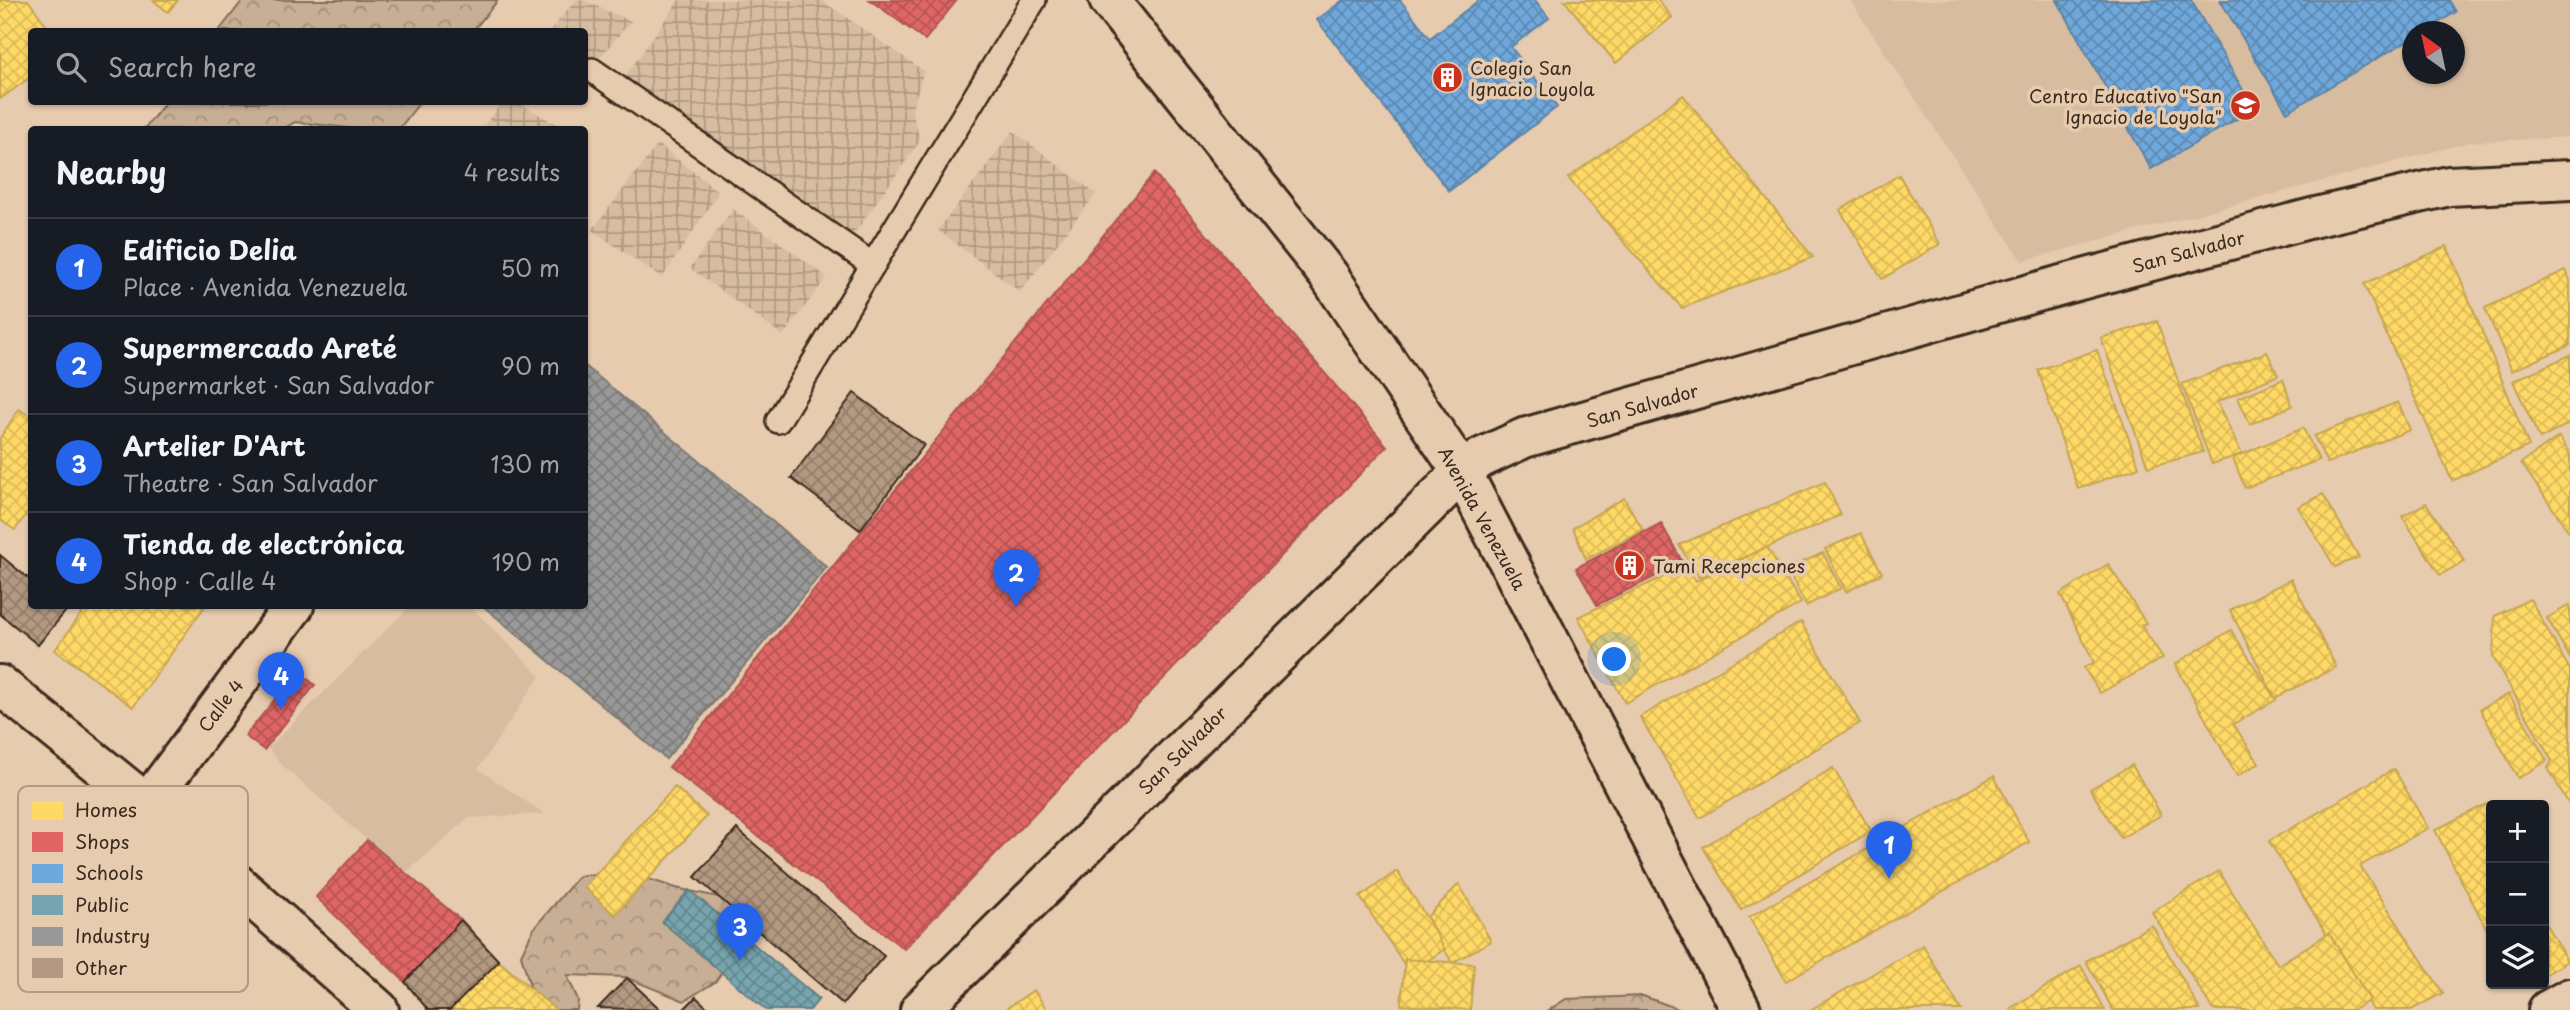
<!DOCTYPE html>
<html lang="en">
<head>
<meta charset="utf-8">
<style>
	body { margin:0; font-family:"Playpen Sans",sans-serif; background:#20242c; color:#f1f3f6 }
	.controls { position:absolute; right:21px; bottom:21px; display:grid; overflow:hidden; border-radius:7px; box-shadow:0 2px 5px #0004 }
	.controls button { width:63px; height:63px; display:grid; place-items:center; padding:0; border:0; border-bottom:2px solid #363941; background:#171b24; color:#f1f3f6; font:35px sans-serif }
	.compass { position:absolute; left:2402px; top:21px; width:63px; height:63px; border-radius:50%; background:#171b24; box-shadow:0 2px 5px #0004; rotate:327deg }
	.you { position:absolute; left:1615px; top:660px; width:24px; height:24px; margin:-18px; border:5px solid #fff; border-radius:50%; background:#1a73e8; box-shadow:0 0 0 10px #1a73e833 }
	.badge { display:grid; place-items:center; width:46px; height:46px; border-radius:50%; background:#2563eb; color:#fff; font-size:23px; font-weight:700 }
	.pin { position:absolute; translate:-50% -58px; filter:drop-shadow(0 2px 4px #0008) }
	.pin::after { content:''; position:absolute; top:37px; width:24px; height:21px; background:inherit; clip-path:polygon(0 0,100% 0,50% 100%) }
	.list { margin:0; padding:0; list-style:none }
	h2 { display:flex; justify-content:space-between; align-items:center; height:91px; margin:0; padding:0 28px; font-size:30px }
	h2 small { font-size:23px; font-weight:400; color:#9ea1a6 }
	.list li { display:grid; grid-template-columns:46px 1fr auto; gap:21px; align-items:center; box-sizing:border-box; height:98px; padding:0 28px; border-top:2px solid #363941 }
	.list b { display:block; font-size:26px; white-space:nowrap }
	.list p { margin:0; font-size:23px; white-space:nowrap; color:#9ea1a6 }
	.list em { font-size:23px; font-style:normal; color:#9ea1a6 }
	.icon { flex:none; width:38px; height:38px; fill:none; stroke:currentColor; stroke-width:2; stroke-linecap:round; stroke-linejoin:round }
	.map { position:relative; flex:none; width:2570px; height:1010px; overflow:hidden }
	.search { position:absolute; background:#171b24; box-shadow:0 2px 5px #0004; left:28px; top:28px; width:560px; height:77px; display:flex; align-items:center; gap:18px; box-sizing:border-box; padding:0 24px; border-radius:7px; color:#9ea1a6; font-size:26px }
	.panel { position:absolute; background:#171b24; box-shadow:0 2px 5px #0004; left:28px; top:126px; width:560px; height:483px; border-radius:7px }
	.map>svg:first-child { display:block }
</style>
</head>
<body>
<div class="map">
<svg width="2570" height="1010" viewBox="0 0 2570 1010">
	<defs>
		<pattern id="industrial-grid" width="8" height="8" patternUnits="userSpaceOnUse" patternTransform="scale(1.75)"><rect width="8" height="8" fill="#d7bca0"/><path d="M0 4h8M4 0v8" fill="none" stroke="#b09982"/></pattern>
		<pattern id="forest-crowns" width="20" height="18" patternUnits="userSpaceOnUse" patternTransform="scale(1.75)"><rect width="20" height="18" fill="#c8ae94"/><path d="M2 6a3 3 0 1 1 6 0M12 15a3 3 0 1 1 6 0" fill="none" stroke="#a48e78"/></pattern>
		<pattern id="homes-cross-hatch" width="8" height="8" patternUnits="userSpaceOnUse" patternTransform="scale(1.75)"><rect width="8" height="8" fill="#ffd966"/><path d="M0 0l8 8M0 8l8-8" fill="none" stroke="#dbba58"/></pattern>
		<pattern id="shops-cross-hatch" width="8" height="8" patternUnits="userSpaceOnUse" patternTransform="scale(1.75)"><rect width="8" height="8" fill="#e06666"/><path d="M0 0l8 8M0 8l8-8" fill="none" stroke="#b75453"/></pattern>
		<pattern id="schools-cross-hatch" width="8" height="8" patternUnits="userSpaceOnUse" patternTransform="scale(1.75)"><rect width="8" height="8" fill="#6fa8dc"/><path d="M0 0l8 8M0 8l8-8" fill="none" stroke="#5c89b2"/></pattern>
		<pattern id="public-cross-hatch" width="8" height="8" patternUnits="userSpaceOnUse" patternTransform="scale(1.75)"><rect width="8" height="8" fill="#76a5af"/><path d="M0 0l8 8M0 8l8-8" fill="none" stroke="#62878e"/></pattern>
		<pattern id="industry-cross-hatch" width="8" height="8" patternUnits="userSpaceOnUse" patternTransform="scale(1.75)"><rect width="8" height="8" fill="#999"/><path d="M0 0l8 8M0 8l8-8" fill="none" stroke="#7e7d7c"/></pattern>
		<pattern id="building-cross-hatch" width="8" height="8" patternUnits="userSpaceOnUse" patternTransform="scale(1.75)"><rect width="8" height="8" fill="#b39981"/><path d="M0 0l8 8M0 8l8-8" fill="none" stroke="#937d69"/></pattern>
	</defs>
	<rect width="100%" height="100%" fill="#e7cbae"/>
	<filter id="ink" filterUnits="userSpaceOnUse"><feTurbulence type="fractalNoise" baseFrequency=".0143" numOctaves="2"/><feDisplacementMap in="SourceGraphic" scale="14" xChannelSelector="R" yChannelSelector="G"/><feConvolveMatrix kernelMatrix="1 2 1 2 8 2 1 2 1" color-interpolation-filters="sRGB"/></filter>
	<g filter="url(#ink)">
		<!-- built -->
		<g fill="#d7bca0" fill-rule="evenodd">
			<path d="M1850 0H2570V137L2470 142 2022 261ZM2412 32H2454V74H2412Z"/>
			<path d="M410 606H470L540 676 478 769 545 814 468 818 400 878 367 840 282 765 268 748Z"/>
		</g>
		<!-- industrial -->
		<g fill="url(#industrial-grid)">
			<path d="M576 0H582L631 21 585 75 584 32H549Z"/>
			<path d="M679 0H821L924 71 912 110 920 141 848 243 620 84Z"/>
			<path d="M503 102H517L565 129H481Z"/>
			<path d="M1013 131 1096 194 1020 292 938 230Z"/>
			<path d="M658 144 719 192 662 278 592 230Z"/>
			<path d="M733 209 827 277 783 336 690 268Z"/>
		</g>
		<!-- forest -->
		<g fill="url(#forest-crowns)" stroke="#826c59" stroke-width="2">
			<path d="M243 0H498L473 31H219Z"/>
			<path d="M166 102H420L399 129H357L295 122 283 129H144Z"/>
			<path d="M624 871 676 888 728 899 743 941 715 982 684 1001 625 977 567 975 578 1000 577 1010H537L521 955 534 928 579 876Z"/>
			<path d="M1643 996 1681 1010H1549L1566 999Z"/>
		</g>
		<!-- homes -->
		<g fill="url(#homes-cross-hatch)" stroke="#c4a450" stroke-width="2">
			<path d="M0 0H28L51 32H32V76L0 99Z"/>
			<path d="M153 0H178L168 12Z"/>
			<path d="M1564 0H1658L1672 17 1616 63Z"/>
			<path d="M1683 95 1813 257 1682 308 1568 178Z"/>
			<path d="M1899 175 1940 244 1882 279 1840 210Z"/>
			<path d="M2447 246 2529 446 2452 481 2364 284Z"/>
			<path d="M2566 270 2570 281V345L2512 371 2485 308Z"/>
			<path d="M2157 321 2203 452 2148 467 2101 338Z"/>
			<path d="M2097 350 2139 467 2078 489 2038 370Z"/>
			<path d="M2267 352 2278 375 2217 402 2242 454 2212 464 2182 384Z"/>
			<path d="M2570 355V423L2540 439 2513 381Z"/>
			<path d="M2283 379 2292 406 2250 424 2238 398Z"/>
			<path d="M2398 402 2410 430 2327 463 2314 436Z"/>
			<path d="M19 409 32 418V506L15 530 0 520V438Z"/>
			<path d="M2303 428 2319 460 2245 488 2233 458Z"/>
			<path d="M2559 437 2570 454V533L2521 463Z"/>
			<path d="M1825 482 1841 515 1699 577 1679 545Z"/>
			<path d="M2323 494 2359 557 2335 567 2298 507Z"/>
			<path d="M1624 498 1643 530 1586 559 1573 528Z"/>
			<path d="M2426 503 2465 561 2440 575 2402 516Z"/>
			<path d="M1861 533 1882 573 1846 592 1825 549Z"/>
			<path d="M1767 547 1801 603 1625 703 1578 617 1686 566 1696 581Z"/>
			<path d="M1823 553 1841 588 1806 606 1787 569Z"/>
			<path d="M2108 564 2146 623 2141 625 2163 658 2100 693 2084 668 2094 662 2060 594Z"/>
			<path d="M2291 579 2336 667 2275 698 2230 610Z"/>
			<path d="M2530 599 2570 670V806L2548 768 2552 761 2493 657 2495 616Z"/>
			<path d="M2570 605V658L2547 618Z"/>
			<path d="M87 606H205L133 707 55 650Z"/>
			<path d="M1801 622 1860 723 1700 818 1640 717Z"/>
			<path d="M2231 630 2276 700 2233 724 2259 763 2237 776 2175 664Z"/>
			<path d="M2509 694 2547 761 2518 778 2480 709Z"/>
			<path d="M2132 765 2161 815 2121 838 2090 789Z"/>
			<path d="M1833 768 1871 831 1741 910 1703 847Z"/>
			<path d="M2394 769 2428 828 2360 866 2443 993 2411 1010H2373L2269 841Z"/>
			<path d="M1994 776 2029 842 1786 981 1749 917Z"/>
			<path d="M675 787 707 816 615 915 584 887Z"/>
			<path d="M2490 802 2491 928 2487 930 2435 830Z"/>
			<path d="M1397 871 1446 948 1410 973 1360 897Z"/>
			<path d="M2219 871 2278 965 2329 933 2370 1000 2353 1010H2213L2152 912Z"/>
			<path d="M1459 884 1491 941 1452 963 1427 917Z"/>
			<path d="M2544 921 2567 961 2544 975Z"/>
			<path d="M2152 925 2200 1010H2113L2086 961Z"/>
			<path d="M1923 945 1961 1010H1810Z"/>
			<path d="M1405 959 1474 964 1470 1010 1401 1005Z"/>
			<path d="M499 961 556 1010H450Z"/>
			<path d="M2081 966 2105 1010H2012L2011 1008Z"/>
			<path d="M1034 990 1047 1010H1004Z"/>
		</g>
		<!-- shops -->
		<g fill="url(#shops-cross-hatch)" stroke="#ae5450" stroke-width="2">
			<path d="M870 0H957L925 40Z"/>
			<path d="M1154 173 1387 446 904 949 669 767Z"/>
			<path d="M1661 523 1683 563 1597 605 1576 568Z"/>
			<path d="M298 671 315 685 264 750 245 736Z"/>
			<path d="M367 840 461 920 405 982 316 897Z"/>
		</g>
		<!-- schools -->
		<g fill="url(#schools-cross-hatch)" stroke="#5f82a3" stroke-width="2">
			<path d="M1343 0H1400L1430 38 1479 0H1535L1549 18 1511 47 1557 107 1449 191 1317 20Z"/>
			<path d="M2057 0H2191L2254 109 2151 169Z"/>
			<path d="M2220 0H2449L2456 12 2423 32H2412V38L2287 112Z"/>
		</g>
		<!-- public -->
		<path fill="url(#public-cross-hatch)" stroke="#648084" stroke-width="2" d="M689 890 819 999 810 1010H766L662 922Z"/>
		<!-- industry -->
		<path fill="url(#industry-cross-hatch)" stroke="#7d7874" stroke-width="2" d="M584 365 827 567 666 759 483 606H584Z"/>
		<!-- building -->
		<g fill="url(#building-cross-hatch)" stroke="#3b2a1e" stroke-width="2">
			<path d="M854 393 924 445 860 530 791 478Z"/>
			<path d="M0 555 29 579 32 575V606H70L38 645 0 614Z"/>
			<path d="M737 829 884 956 843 1004 695 877Z"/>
			<path d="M461 920 499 961 450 1010H428L405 982Z"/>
			<path d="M627 978 661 1010 598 1008Z"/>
			<path d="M696 997 710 1010H683Z"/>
		</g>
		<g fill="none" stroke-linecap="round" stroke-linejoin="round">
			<defs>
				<g id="lane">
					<path d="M592 70 873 265"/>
					<path d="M778 421 1034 0"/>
				</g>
				<g id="street">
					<path d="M0 685 147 804 379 1010"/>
					<path d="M147 804 294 606"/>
					<path d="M920 1010 1462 472 1481 458 1524 438 2065 284 2312 218 2449 186 2570 180"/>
					<path d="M2548 1010 2570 998"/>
				</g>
				<path id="secondary" d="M1109 0 1329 276 1462 472 1741 1010"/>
			</defs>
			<!-- lane casing -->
			<use href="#lane" stroke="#3b2a1e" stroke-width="28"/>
			<!-- street casing -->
			<use href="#street" stroke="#3b2a1e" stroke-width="44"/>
			<!-- secondary casing -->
			<use href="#secondary" stroke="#3b2a1e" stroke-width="44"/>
			<!-- lane -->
			<use href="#lane" stroke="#e7cbae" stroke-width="23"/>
			<!-- street -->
			<use href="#street" stroke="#e7cbae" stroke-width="38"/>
			<!-- secondary -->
			<use href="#secondary" stroke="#e7cbae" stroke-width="38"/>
		</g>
	</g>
	<!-- icons -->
	<defs>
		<symbol id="building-disc" viewBox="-11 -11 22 22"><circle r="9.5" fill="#c8321e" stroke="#e7cbae"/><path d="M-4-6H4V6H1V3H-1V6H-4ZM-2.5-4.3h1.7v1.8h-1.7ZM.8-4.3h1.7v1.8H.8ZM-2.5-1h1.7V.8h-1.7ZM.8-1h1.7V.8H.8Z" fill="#fff"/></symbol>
		<symbol id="school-disc" viewBox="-11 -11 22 22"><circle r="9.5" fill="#c8321e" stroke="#e7cbae"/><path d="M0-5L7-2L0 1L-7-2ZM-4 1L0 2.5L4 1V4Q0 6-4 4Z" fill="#fff"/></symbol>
	</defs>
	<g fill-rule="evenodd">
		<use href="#building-disc" x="1430" y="60" width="35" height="35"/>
		<use href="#school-disc" x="2228" y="88" width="35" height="35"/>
		<use href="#building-disc" x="1612" y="548" width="35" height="35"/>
	</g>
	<g text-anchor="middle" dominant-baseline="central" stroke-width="7" stroke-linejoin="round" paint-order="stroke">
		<!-- poi labels -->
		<g font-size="18" fill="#3b2a1e" stroke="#e7cbae" text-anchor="start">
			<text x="1470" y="67">Colegio San<tspan x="1470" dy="21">Ignacio Loyola</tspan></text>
			<text x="2222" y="95" text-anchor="end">Centro Educativo "San<tspan x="2222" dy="21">Ignacio de Loyola"</tspan></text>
			<text x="1653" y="565">Tami Recepciones</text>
		</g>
		<!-- street labels -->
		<g font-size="18" fill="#3b2a1e" stroke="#e7cbae">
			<text transform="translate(2188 251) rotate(-15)">San Salvador</text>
			<text transform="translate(1642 405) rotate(-16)">San Salvador</text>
			<text transform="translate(1483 518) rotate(61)">Avenida Venezuela</text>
			<text transform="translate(220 705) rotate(-53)">Calle 4</text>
			<text transform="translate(1182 750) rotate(-45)">San Salvador</text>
		</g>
	</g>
	<!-- legend -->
	<rect x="18" y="786" width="230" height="206" rx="10" fill="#e7cbae" stroke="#b39b83" stroke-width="2"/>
	<rect x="32" y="801" width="31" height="19" fill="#ffd966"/>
	<rect x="32" y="832" width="31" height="20" fill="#e06666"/>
	<rect x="32" y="864" width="31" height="19" fill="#6fa8dc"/>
	<rect x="32" y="895" width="31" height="20" fill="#76a5af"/>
	<rect x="32" y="927" width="31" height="19" fill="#999"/>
	<rect x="32" y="958" width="31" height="20" fill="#b39981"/>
	<g font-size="19" fill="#3b2a1e">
		<text x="75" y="817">Homes</text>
		<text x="75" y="849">Shops</text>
		<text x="75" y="880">Schools</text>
		<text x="75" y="912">Public</text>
		<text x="75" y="943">Industry</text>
		<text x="75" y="975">Other</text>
	</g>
</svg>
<div class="controls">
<button>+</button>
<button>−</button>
<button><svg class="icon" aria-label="layers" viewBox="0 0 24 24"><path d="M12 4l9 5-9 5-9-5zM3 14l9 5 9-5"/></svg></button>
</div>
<svg class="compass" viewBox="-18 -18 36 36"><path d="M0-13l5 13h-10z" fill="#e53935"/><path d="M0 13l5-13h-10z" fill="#9ea1a6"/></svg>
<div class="you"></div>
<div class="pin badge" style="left:1889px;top:879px">1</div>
<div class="pin badge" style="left:1016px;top:607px">2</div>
<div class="pin badge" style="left:740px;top:961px">3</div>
<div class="pin badge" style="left:281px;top:710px">4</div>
<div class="search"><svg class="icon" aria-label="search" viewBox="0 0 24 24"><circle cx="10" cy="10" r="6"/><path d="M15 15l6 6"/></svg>Search here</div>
<section class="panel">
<h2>Nearby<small>4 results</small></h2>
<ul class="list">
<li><span class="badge">1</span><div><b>Edificio Delia</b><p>Place · Avenida Venezuela</p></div><em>50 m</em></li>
<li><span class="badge">2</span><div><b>Supermercado Areté</b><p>Supermarket · San Salvador</p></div><em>90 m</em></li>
<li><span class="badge">3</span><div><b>Artelier D'Art</b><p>Theatre · San Salvador</p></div><em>130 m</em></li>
<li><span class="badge">4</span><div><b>Tienda de electrónica</b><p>Shop · Calle 4</p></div><em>190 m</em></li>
</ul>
</section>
</div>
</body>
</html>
